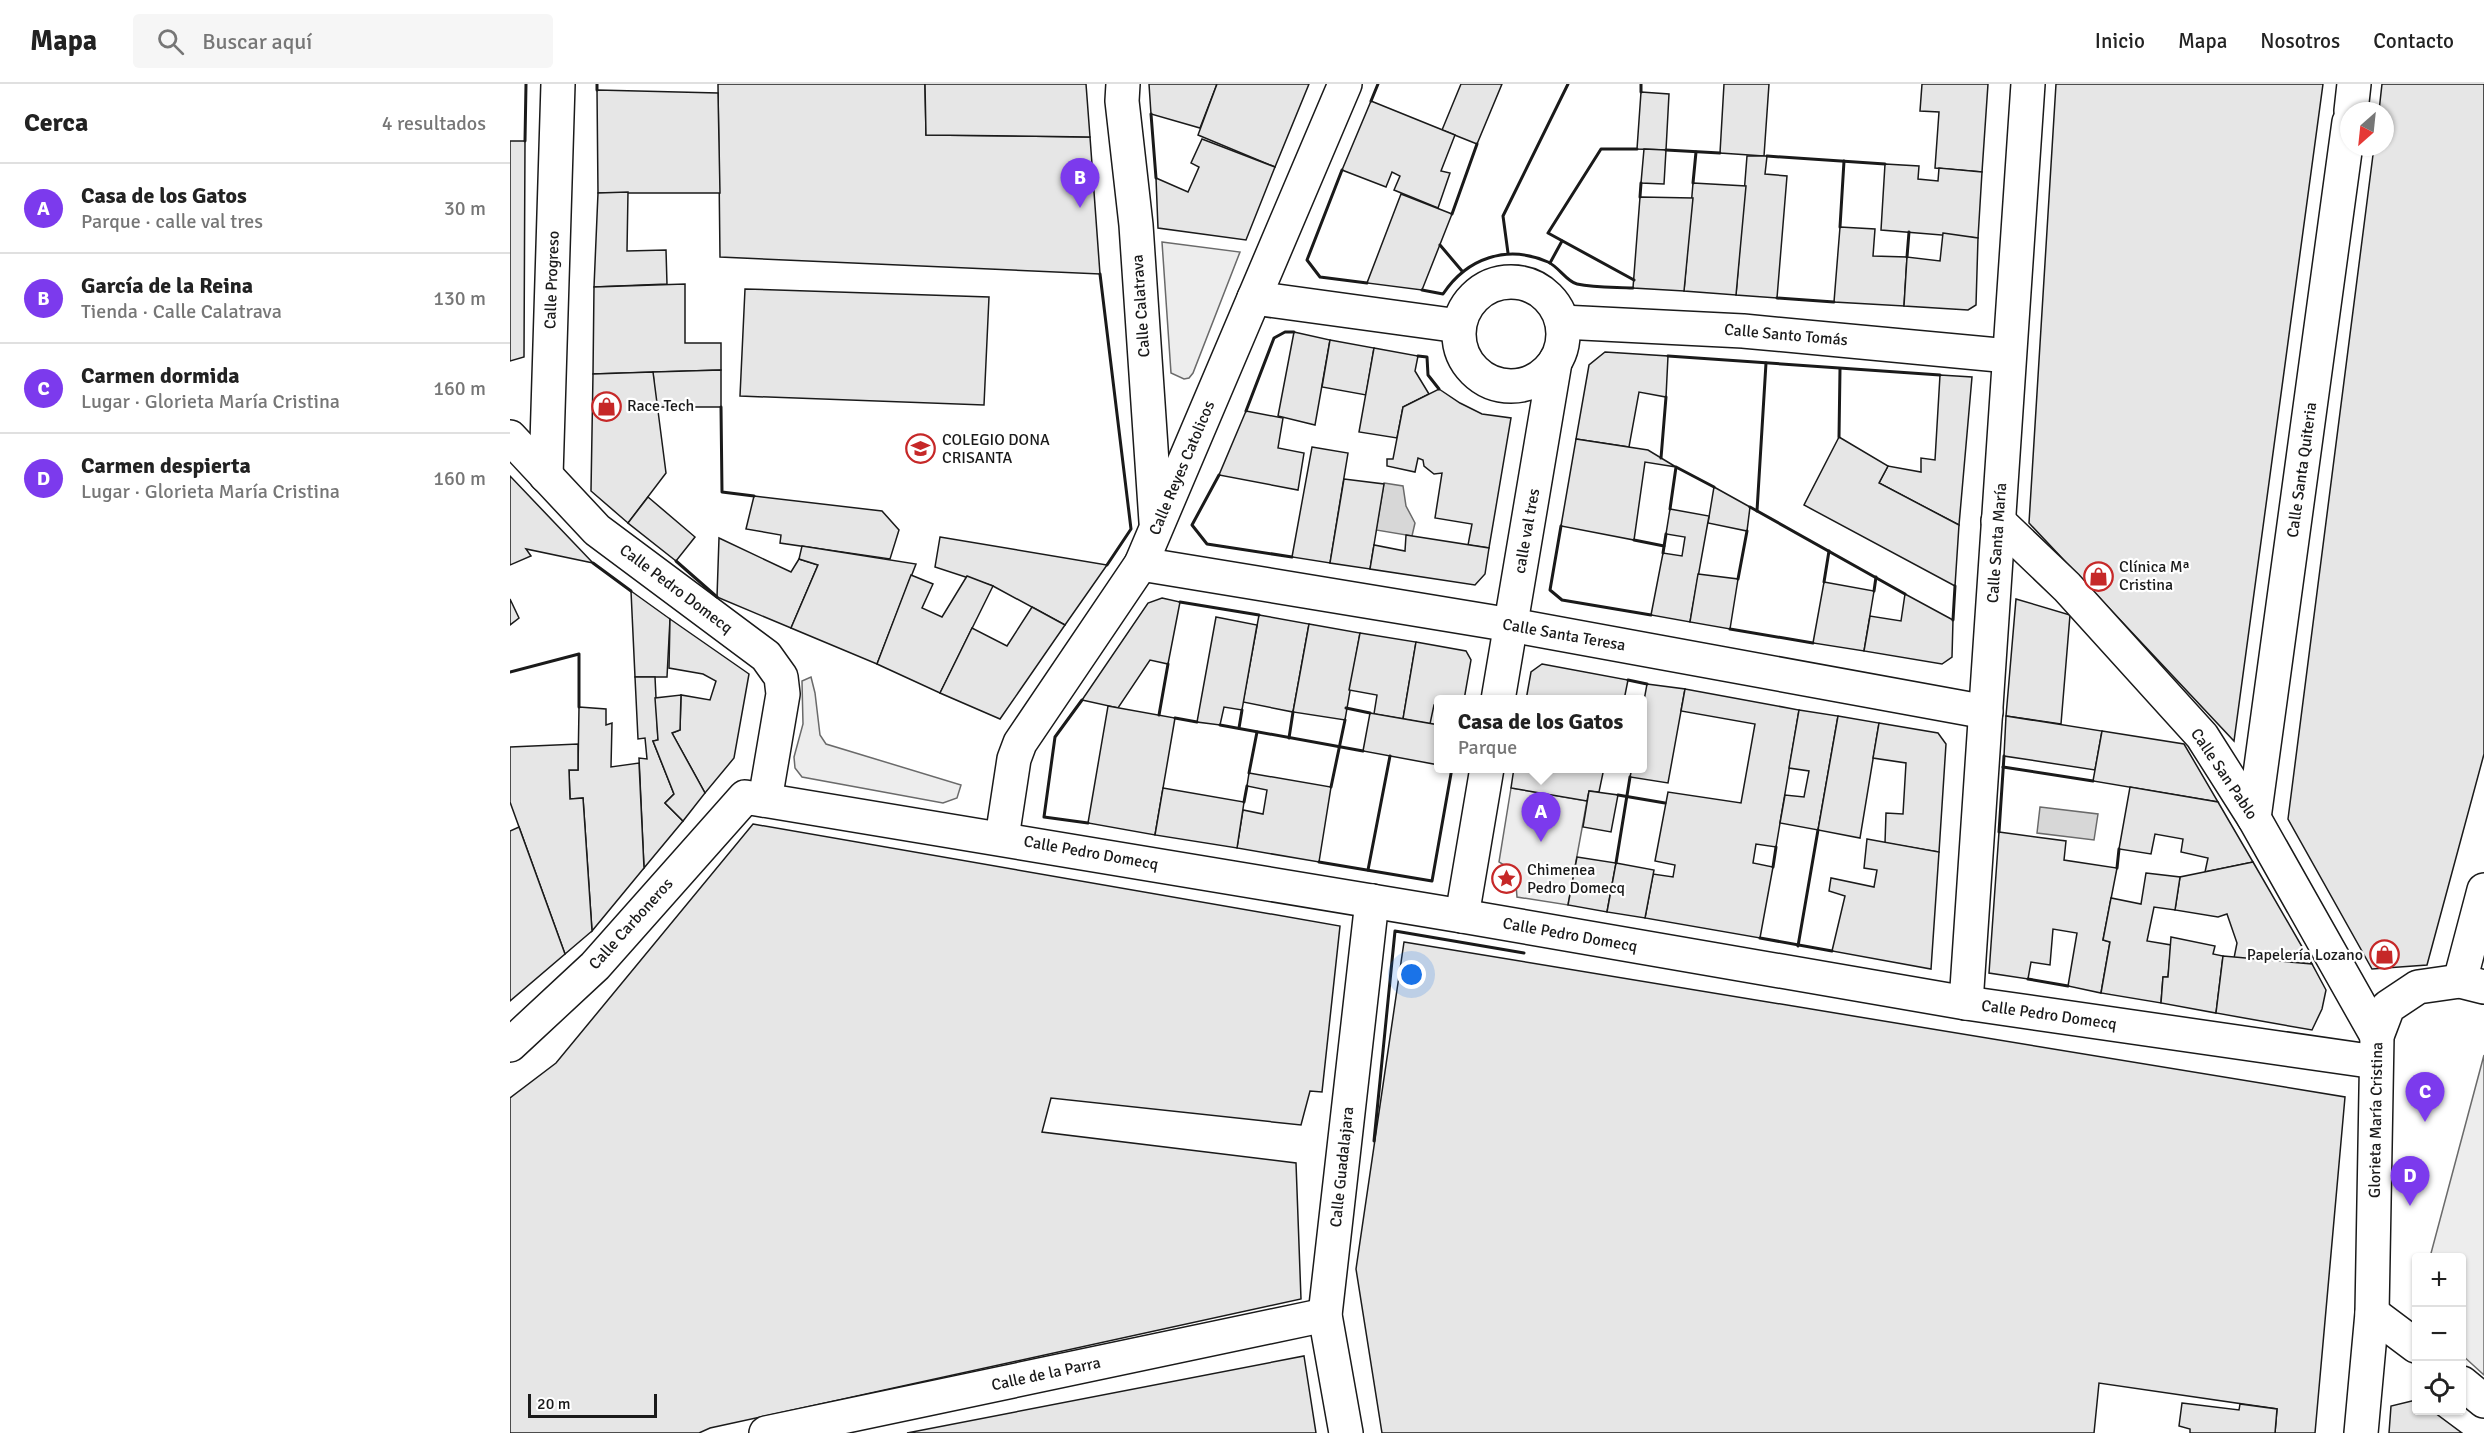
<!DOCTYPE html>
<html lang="es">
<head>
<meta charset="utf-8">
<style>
	body { margin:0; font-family:Signika,sans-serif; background:#f6f6f6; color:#222 }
	.controls { position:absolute; right:18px; bottom:18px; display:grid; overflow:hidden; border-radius:6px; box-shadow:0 2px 4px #0004 }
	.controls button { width:54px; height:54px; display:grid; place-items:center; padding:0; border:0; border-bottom:2px solid #e0e0e0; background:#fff; color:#222; font:30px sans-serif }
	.compass { position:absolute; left:1830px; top:18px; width:54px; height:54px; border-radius:50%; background:#fff; box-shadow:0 2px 4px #0004; rotate:207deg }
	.scale { position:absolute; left:18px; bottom:15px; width:129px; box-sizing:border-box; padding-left:6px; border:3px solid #1a1a1a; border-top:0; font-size:16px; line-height:21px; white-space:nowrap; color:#1a1a1a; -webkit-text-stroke:4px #fff; paint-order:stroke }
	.you { position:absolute; left:902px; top:891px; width:21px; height:21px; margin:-15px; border:4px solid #fff; border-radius:50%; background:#1a73e8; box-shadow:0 0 0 9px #1a73e833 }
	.badge { display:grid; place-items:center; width:39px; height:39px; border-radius:50%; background:#7c3aed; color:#fff; font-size:20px; font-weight:700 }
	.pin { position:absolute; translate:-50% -50px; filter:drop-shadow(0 2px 3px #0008) }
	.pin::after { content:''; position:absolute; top:32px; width:21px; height:18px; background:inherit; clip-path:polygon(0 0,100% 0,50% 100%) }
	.popup { position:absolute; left:924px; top:611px; width:213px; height:78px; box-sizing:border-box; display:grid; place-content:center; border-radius:6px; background:#fff; filter:drop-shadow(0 2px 4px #0005); font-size:20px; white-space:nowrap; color:#767676 }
	.popup b { font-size:22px; color:#222 }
	.popup::after { content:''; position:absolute; left:50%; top:100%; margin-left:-12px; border:12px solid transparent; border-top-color:#fff }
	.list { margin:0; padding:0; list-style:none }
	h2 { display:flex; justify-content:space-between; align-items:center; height:78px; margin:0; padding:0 24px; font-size:26px }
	h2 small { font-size:20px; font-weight:400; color:#767676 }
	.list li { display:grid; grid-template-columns:39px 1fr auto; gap:18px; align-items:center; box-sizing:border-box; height:90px; padding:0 24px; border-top:2px solid #e0e0e0 }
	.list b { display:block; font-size:22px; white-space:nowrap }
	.list p { margin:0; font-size:20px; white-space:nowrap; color:#767676 }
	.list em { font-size:20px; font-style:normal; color:#767676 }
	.icon { flex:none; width:33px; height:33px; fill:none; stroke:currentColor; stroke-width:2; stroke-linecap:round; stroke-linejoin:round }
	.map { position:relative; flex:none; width:1974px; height:1349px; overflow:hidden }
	header { display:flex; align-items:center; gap:36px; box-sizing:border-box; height:84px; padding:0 30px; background:#fff; border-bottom:2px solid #e0e0e0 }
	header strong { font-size:28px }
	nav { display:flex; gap:33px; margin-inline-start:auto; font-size:21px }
	.search { width:420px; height:54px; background:#f6f6f6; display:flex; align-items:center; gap:15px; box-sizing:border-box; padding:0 21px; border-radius:6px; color:#767676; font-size:22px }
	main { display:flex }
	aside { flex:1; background:#fff }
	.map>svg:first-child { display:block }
</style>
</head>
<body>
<header>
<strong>Mapa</strong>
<div class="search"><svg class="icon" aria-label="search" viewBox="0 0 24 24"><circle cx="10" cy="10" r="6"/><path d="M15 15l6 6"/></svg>Buscar aquí</div>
<nav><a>Inicio</a><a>Mapa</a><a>Nosotros</a><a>Contacto</a></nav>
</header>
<main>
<aside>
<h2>Cerca<small>4 resultados</small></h2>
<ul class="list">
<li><span class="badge">A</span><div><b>Casa de los Gatos</b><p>Parque · calle val tres</p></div><em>30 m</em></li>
<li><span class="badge">B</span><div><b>García de la Reina</b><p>Tienda · Calle Calatrava</p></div><em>130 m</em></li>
<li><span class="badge">C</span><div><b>Carmen dormida</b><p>Lugar · Glorieta María Cristina</p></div><em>160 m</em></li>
<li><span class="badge">D</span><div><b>Carmen despierta</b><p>Lugar · Glorieta María Cristina</p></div><em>160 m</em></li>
</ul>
</aside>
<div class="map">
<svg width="1974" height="1349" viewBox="0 0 1974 1349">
	<rect width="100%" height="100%" fill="#fff"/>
	<!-- built -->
	<g fill="#ededed" stroke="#6a6a6a" stroke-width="1.5">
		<path d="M652 158 730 168 683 289 679 294 674 295 661 289Z"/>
		<path d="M301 593 305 609 310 651 316 660 451 701 447 714 433 719 292 693 285 684 284 673 293 640 292 597Z"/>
		<path d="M1001 704 1077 717 1058 821 1007 813 1005 788 989 778Z"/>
		<path d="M1974 971V1291L1952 1271V1174L1920 1173Z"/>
	</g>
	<!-- water -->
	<g fill="#d7d7d7" stroke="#6a6a6a" stroke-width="1.5">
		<path d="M874 399 893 402 896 422 905 439 902 452 866 446Z"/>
		<path d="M1530 723 1588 730 1584 756 1527 749Z"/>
	</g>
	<!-- building -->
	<g fill="#e6e6e6" stroke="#1a1a1a" stroke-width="1.5">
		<path d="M208 0H415L416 51 580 53 590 190 210 173Z"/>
		<path d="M415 0H576L580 53 416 51Z"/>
		<path d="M639 0H707L690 44 641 30Z"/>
		<path d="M707 0H799L765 83 688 51Z"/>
		<path d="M951 0H992L967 60 932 46Z"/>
		<path d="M1214 0H1259L1254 72 1210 69Z"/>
		<path d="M1412 0H1478L1472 88 1425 84 1429 28 1410 27Z"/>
		<path d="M1546 0H1813L1724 657 1519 439Z"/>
		<path d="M1872 0H1974V670L1917 881 1862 885 1778 735 1864 63H1875V27H1869Z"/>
		<path d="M87 6 208 9 210 109H88Z"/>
		<path d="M1131 8 1159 10 1156 66 1127 65Z"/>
		<path d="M861 17 945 51 931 87 940 89 928 124 884 106 890 92 882 88 876 103 832 86Z"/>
		<path d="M692 55 765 83 736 156 648 144 646 94 678 108 689 83 681 79Z"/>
		<path d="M0 57H15L14 273 0 277Z"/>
		<path d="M1134 65 1156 66 1154 100 1131 99Z"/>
		<path d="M1237 72H1257L1255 90 1277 92 1267 214 1226 211Z"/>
		<path d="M1375 80 1409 82 1408 95 1428 97 1429 84 1472 88 1468 154 1371 146Z"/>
		<path d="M1183 99 1236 102 1226 211 1174 207Z"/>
		<path d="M118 108 117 167 156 166 157 200 84 203 88 109Z"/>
		<path d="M891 110 942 130 912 206 857 199Z"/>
		<path d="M1130 113 1183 114 1174 207 1123 204Z"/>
		<path d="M1330 143 1365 145 1363 172 1397 173 1394 222 1324 218Z"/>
		<path d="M1433 149 1468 154 1466 221 1458 226 1394 222 1397 173 1430 177Z"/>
		<path d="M175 200V259H211V286L83 290 84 203Z"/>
		<path d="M235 205 479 213 474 321 230 312Z"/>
		<path d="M784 248 820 256 805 341 768 332Z"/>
		<path d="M820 256 864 264 856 311 812 303Z"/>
		<path d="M864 264 908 272 905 287 919 310 893 323 887 354 849 348Z"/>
		<path d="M1095 268 1158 272 1156 313 1129 308 1119 363 1066 355 1079 281Z"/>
		<path d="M211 286V323H146L143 288Z"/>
		<path d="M143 288 156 389 118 439 81 407 83 290Z"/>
		<path d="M1430 291 1462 293 1449 441 1369 399 1378 382 1411 388V374L1425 376Z"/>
		<path d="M929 305 950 319 972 330 1001 334 979 464 958 461 962 440 925 434 932 389 924 390 914 382 913 376 908 374 905 388 877 382V375H883L893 323Z"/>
		<path d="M736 327 773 334 768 364 794 369 788 406 709 391Z"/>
		<path d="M1329 353 1378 382 1369 399 1449 441 1445 502 1294 421Z"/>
		<path d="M1066 355 1138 366 1166 383 1135 378 1124 456 1051 442Z"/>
		<path d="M802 363 838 369 820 479 782 473Z"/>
		<path d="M0 392 83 479 16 465 21 472 0 481Z"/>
		<path d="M834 395 874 400 860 485 820 479Z"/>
		<path d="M1204 403 1240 423 1237 447 1198 439Z"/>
		<path d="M244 412 372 427 389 446 380 475 270 459 271 451 236 445Z"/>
		<path d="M138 413 185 453 166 477 118 439Z"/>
		<path d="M1160 425 1199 432 1180 538 1141 531 1153 469 1172 472 1175 453 1156 450Z"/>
		<path d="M896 451 979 464 975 490 965 501 860 485 864 461 895 467Z"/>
		<path d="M430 453 597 481 555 541 483 502 425 483Z"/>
		<path d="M209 454 281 488 289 475 308 481 281 544 207 513Z"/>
		<path d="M292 462 406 480 367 580 281 544 308 481 289 475Z"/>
		<path d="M1188 490 1228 495 1220 545 1180 538Z"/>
		<path d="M401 491 423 500 412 524 432 533 457 492 483 502 430 609 367 580Z"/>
		<path d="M1314 498 1364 507 1354 567 1303 559Z"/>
		<path d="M121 507 160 535 157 593H125Z"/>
		<path d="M1395 510 1443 536 1442 573 1432 580 1354 567 1360 532 1391 537Z"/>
		<path d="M652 514 670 518 658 580 640 576 608 624 572 616 638 519Z"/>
		<path d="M0 515 9 534 0 541Z"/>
		<path d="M1506 515 1560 531 1551 640 1496 632Z"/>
		<path d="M522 523 555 541 490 635 430 609 462 544 497 562Z"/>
		<path d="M749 531 799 540 783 628 733 618Z"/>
		<path d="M706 533 747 541 732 626 714 623 710 641 687 638Z"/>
		<path d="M160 535 239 590 224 674 195 709 162 649 170 646 171 611 200 616 206 597 193 590 159 584Z"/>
		<path d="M799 540 850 549 835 636 783 628Z"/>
		<path d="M850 549 906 558 893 635 864 630 867 611 839 606Z"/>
		<path d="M906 558 956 567 961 576 954 616H929V621H924L920 640 893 635Z"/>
		<path d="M1032 580 1118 596 1114 616H1016L1021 588Z"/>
		<path d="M125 593H145L148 656 143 657 164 710 155 719 173 737 134 784 129 674 137 675 135 654 128 655Z"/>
		<path d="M1137 600 1175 605 1158 699 1120 693 1122 684H1133V622Z"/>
		<path d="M1175 605 1289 626 1266 763 1246 760 1243 779 1263 783 1250 854 1135 834 1143 790 1163 793 1165 781 1145 777 1158 708 1231 719 1245 640 1171 627Z"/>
		<path d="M171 611 170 646 162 649 195 709 173 737 155 719 164 710 143 657 148 656 145 614Z"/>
		<path d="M598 622 665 634 645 751 578 739Z"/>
		<path d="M69 623 96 625V641L102 639 101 683 129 679 134 784 82 847 73 714 60 715 59 686H68Z"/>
		<path d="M1289 626 1328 632 1308 746 1270 739 1275 711 1294 713 1299 687 1279 684Z"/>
		<path d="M860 629 929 641V681L853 667Z"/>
		<path d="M1328 632 1369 639 1350 754 1308 746Z"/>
		<path d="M1496 632 1592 647 1585 686 1494 672Z"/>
		<path d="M1369 639 1428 649 1436 660 1429 768 1375 759 1376 729 1393 730 1396 679 1363 674Z"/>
		<path d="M1592 647 1674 660 1708 718 1583 697Z"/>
		<path d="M68 660V686H59L60 715 73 714 82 847 55 870 0 718V663Z"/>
		<path d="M1004 684H1094L1089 708 1079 707 1077 717 1001 704Z"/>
		<path d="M739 689 821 703 809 778 727 764 733 726 753 730 757 706 737 702Z"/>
		<path d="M1620 703 1708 718 1743 778 1695 788 1698 774 1671 768 1673 755 1645 750 1641 770 1609 765Z"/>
		<path d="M653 704 734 718 727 764 645 751Z"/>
		<path d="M1079 707 1108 711 1101 748 1073 743Z"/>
		<path d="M243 740 830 842 812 1008 800 1007 791 1041 541 1014 532 1048 786 1079 791 1215 200 1344 189 1349H0V1014L46 979Z"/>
		<path d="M9 743 55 870 0 917V747Z"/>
		<path d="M1489 748 1556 757 1554 776 1607 784 1593 856 1600 858 1591 909 1558 902 1567 849 1543 845 1540 881 1521 878 1518 895 1479 889Z"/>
		<path d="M1357 755 1429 768 1421 885 1322 867 1335 812 1319 807 1321 794 1364 803 1367 786 1354 784Z"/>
		<path d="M1067 773 1106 779 1097 828 1058 821Z"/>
		<path d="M1743 778 1802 880 1724 874 1727 859 1717 830 1708 833 1665 826 1670 793Z"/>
		<path d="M1106 779 1144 786 1135 834 1097 828Z"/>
		<path d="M1636 789 1670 793 1665 826 1644 823 1637 857 1661 861 1658 893H1653L1651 919 1591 909 1600 858 1593 856 1601 814 1631 820Z"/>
		<path d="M1661 853 1705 862 1703 870 1713 872 1706 929 1651 919 1653 893H1658Z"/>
		<path d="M894 858 1835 1013 1805 1349H1765L1767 1325 1589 1299 1584 1349H872L846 1185Z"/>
		<path d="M1713 872 1802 880 1816 906 1812 925 1802 946 1706 929Z"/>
		<path d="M794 1272 806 1349H397Z"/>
		<path d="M1906 1316V1326H1921L1952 1349H1879L1881 1322Z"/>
		<path d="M1672 1319 1729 1326 1730 1320 1767 1325 1765 1349H1680V1345L1669 1342Z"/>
	</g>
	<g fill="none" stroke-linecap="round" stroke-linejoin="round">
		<defs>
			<g id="minor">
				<path d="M613 0 612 17 626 141 646 438"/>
				<path d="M1841 27 1844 0"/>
				<circle cx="1001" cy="250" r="52"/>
				<path d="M744 214 949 242"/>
				<path d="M1052 238 1233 247 1499 272"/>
				<path d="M0 353 87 446 256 572 271 593 273 610 255 716"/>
				<path d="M36 392 48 0"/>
				<path d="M1488 437 1557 503 1692 652 1744 734 1867 952"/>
				<path d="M631 480 1001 541 1476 628"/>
				<path d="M988 616 1045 278"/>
				<path d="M1744 734 1839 38"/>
				<path d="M492 754 504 675 510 659 631 480 835 0"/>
				<path d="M952 832 977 684"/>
				<path d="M1950 897 1974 806"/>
				<path d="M1456 919 1518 0"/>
				<path d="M0 961 85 882 235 713 952 832 1456 919 1866 978"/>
				<path d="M1862 1229 1906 1262"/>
				<path d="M1952 1299 1974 1317"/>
				<path d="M256 1349 815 1231"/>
				<path d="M836 1349 815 1231 862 817"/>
				<path d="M1851 1349 1862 1229 1867 952 1878 923 1908 903 1950 897 1974 903"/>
			</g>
		</defs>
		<!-- minor casing -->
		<use href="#minor" stroke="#1a1a1a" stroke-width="36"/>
		<!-- minor -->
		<use href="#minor" stroke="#fff" stroke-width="33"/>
		<!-- wall -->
		<g stroke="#1a1a1a" stroke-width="3">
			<path d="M87 6V0"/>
			<path d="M1131 8V0"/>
			<path d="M861 17 868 0"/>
			<path d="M641 30 646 94"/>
			<path d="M15 57 16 0"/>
			<path d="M1156 66 1210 69"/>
			<path d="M1257 72 1375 80"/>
			<path d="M832 86 797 176 810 193 857 199"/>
			<path d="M1183 99 1186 68"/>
			<path d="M1130 113 1131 99"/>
			<path d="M942 130 967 60"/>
			<path d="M1330 143 1334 77"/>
			<path d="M930 161 952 187"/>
			<path d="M998 169 993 132 1058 0"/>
			<path d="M1397 173 1399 148"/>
			<path d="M1040 179 1052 157"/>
			<path d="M590 190 621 445 597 481"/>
			<path d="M1124 196 1038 149 1091 65H1127"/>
			<path d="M912 206 933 210C957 174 997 160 1038 178 1049 183 1057 198 1067 200 1085 204 1105 203 1123 204"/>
			<path d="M1267 214 1324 218"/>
			<path d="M908 272 917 273 918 291 929 305"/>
			<path d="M1158 272 1430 291"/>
			<path d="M211 323 212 408 244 412"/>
			<path d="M736 327 764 254 775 248H784"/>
			<path d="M1329 353 1330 285"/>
			<path d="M1151 374 1156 313"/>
			<path d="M709 391 682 441 697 460 782 473"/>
			<path d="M1240 423 1395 510"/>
			<path d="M1160 425 1166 383 1204 403"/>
			<path d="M1247 427 1256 279"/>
			<path d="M1051 442 1040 506 1052 516 1141 531"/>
			<path d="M1124 456 1154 462"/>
			<path d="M1153 469 1156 450"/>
			<path d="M166 477 207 513"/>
			<path d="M83 479 121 507"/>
			<path d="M1228 495 1237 447"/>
			<path d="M1314 498 1319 467"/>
			<path d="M1364 507 1366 493"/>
			<path d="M670 518 749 531"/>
			<path d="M1443 536 1445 502"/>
			<path d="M1220 545 1303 559"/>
			<path d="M0 588 69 570V623"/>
			<path d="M1118 596 1137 600"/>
			<path d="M572 616 545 653 534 733 578 739"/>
			<path d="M836 624 860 629"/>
			<path d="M649 631 658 580"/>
			<path d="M665 634 687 638"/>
			<path d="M710 641 853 667"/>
			<path d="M729 644 732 626"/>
			<path d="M779 654 783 628"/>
			<path d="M1493 683 1583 697"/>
			<path d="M739 689 747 648"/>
			<path d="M821 703 835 636"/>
			<path d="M1108 711 1155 719"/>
			<path d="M734 718 737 702"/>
			<path d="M1489 748 1494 672"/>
			<path d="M809 778 922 797 942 684"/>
			<path d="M1106 779 1120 693"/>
			<path d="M1263 783 1266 763"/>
			<path d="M1607 784 1609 765"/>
			<path d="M858 786 880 672"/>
			<path d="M1250 854 1322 867"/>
			<path d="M1288 862 1308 746"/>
			<path d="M1518 895 1558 902"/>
			<path d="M864 1057 885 847 1014 869"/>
		</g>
	</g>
	<!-- icons -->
	<defs>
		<symbol id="shop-ring" viewBox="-11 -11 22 22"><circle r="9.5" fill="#fff" stroke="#c62828" stroke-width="1.5"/><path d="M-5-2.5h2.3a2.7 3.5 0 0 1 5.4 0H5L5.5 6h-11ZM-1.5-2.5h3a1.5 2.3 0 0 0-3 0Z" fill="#c62828"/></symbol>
		<symbol id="school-ring" viewBox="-11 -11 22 22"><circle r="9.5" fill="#fff" stroke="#c62828" stroke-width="1.5"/><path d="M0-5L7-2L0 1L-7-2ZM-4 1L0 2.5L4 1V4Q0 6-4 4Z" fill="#c62828"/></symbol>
		<symbol id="sight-ring" viewBox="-11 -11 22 22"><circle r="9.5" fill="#fff" stroke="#c62828" stroke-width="1.5"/><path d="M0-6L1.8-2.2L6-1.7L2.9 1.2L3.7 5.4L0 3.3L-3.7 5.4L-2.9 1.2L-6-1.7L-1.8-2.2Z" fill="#c62828"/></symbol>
	</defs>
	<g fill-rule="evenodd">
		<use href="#shop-ring" x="80" y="306" width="33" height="33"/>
		<use href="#school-ring" x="394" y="348" width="33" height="33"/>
		<use href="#shop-ring" x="1572" y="476" width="33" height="33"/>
		<use href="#sight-ring" x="980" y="778" width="33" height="33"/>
		<use href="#shop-ring" x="1858" y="854" width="33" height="33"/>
	</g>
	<g text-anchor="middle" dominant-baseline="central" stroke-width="4.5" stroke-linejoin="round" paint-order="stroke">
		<!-- street labels -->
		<g font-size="16" fill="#1a1a1a" stroke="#fff">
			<text transform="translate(42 196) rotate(-88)">Calle Progreso</text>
			<text transform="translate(631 222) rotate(-94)">Calle Calatrava</text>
			<text transform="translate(1276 251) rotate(5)">Calle Santo Tomás</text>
			<text transform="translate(672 384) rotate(-67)">Calle Reyes Catolicos</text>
			<text transform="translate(1792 386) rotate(-82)">Calle Santa Quiteria</text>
			<text transform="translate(1017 447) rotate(-80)">calle val tres</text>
			<text transform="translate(1487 459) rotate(-86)">Calle Santa María</text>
			<text transform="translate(166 505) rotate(37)">Calle Pedro Domecq</text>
			<text transform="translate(1054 551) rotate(10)">Calle Santa Teresa</text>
			<text transform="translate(1714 690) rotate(56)">Calle San Pablo</text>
			<text transform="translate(581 769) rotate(10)">Calle Pedro Domecq</text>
			<text transform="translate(121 840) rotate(-48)">Calle Carboneros</text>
			<text transform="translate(1060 851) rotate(10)">Calle Pedro Domecq</text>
			<text transform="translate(1539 931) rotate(8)">Calle Pedro Domecq</text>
			<text transform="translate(1866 1036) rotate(-89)">Glorieta María Cristina</text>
			<text transform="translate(832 1083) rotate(-84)">Calle Guadalajara</text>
			<text transform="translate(536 1290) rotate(-12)">Calle de la Parra</text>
		</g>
		<!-- poi labels -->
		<g font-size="16" fill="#1a1a1a" stroke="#fff" text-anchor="start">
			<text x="117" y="322">Race Tech</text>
			<text x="432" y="356">COLEGIO DONA<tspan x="432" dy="18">CRISANTA</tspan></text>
			<text x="1609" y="483">Clínica Mª<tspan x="1609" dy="18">Cristina</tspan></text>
			<text x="1017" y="786">Chimenea<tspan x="1017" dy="18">Pedro Domecq</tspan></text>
			<text x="1853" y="871" text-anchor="end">Papelería Lozano</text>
		</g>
	</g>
</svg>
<div class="controls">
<button>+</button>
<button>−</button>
<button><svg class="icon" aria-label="locate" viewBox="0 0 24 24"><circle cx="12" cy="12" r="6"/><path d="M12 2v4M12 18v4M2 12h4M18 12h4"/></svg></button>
</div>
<svg class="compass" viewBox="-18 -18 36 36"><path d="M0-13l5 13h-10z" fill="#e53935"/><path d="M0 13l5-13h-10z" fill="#767676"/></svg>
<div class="scale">20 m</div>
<div class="you"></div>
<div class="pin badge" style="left:1031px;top:758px">A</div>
<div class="popup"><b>Casa de los Gatos</b>Parque</div>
<div class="pin badge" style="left:570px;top:124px">B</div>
<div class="pin badge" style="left:1915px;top:1038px">C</div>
<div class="pin badge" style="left:1900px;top:1122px">D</div>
</div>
</main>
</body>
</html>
